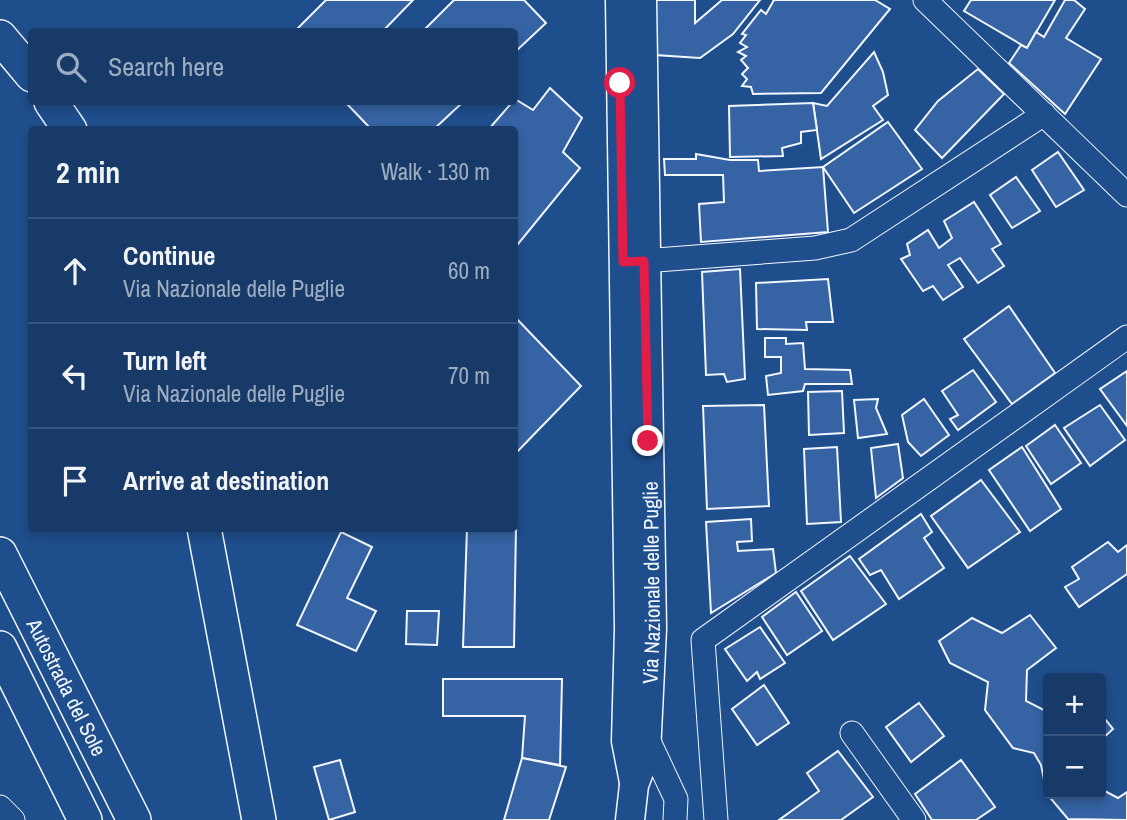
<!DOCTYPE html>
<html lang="en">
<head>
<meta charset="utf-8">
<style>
	body { margin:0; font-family:"Archivo Narrow",sans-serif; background:#244571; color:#f1f3f6 }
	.controls { position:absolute; right:21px; bottom:21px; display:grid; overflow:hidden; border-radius:7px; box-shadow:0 4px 10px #0003 }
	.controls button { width:63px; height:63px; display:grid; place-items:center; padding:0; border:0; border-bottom:2px solid #36547d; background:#173a69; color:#f1f3f6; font:35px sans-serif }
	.stop { position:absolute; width:21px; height:21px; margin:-16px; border:5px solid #e11d48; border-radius:50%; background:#fff }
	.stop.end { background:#e11d48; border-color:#fff; box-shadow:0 2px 7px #0008 }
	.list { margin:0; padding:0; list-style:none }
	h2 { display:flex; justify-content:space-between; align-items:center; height:91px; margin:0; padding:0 28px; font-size:30px }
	h2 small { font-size:23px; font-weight:400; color:#9eadc0 }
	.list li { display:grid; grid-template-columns:46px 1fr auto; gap:21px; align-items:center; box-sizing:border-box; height:105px; padding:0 28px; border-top:2px solid #36547d }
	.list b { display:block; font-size:26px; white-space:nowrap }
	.list p { margin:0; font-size:23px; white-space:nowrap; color:#9eadc0 }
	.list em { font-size:23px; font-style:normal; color:#9eadc0 }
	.icon { flex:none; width:38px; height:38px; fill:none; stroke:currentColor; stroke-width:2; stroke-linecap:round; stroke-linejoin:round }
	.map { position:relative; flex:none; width:1127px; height:820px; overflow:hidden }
	.search { position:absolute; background:#173a69; box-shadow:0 4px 10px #0003; left:28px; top:28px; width:490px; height:77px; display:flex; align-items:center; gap:18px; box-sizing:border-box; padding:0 24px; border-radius:7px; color:#9eadc0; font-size:26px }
	.panel { position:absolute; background:#173a69; box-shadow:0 4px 10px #0003; left:28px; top:126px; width:490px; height:406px; border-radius:7px }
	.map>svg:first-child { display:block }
</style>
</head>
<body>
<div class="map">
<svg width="1127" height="820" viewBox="0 0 1127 820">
	<rect width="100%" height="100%" fill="#1f4e8c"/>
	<!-- building -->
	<g fill="#3563a3" stroke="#f2f6ff" stroke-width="2">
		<path d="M326 0H413L382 32H294Z"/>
		<path d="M454 0H524L546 23 514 53V32H422Z"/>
		<path d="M656 0H695V23L722 0H760L733 34 700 58 655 55Z"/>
		<path d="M774 0H875L890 9 821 93 753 94 751 87 742 86 747 79 742 74 748 68 741 60 746 56 738 52 747 47 740 43 746 35 742 34 761 10 766 14Z"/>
		<path d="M971 0H1055L1027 48 964 11Z"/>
		<path d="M1065 0H1074L1085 9 1066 38 1101 59 1065 114 1009 63 1021 45 1027 48 1036 32 1044 37Z"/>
		<path d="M874 52 883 72 888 95 873 106 883 120 821 159 813 103 827 106Z"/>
		<path d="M978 69 1004 94 942 158 915 130 938 101Z"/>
		<path d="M550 88 582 118 563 152 580 168 514 249V130H488L515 99 533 110Z"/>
		<path d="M349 102H463L433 130H372L347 104Z"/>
		<path d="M813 103 817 130 801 132V143L782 148 783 156 730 157 729 106Z"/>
		<path d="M888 122 922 169 854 213 823 167Z"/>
		<path d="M1058 152 1084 190 1056 207 1032 170Z"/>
		<path d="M696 154 730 160H758L759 171 823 167 828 232 701 242 699 204 724 202 723 175H665L664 159H696Z"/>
		<path d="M1016 177 1040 211 1012 228 990 195Z"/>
		<path d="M974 202 1001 244 992 249 1004 266 978 283 960 258 948 265 963 287 943 300 933 286 923 291 901 259 910 255 907 244 928 230 939 248 952 238 944 221Z"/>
		<path d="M740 269 745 379 727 382 724 374 706 375 702 272Z"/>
		<path d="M828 279 833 322H806L807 330 757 329 756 283Z"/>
		<path d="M1009 306 1055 373 1012 404 964 339Z"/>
		<path d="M514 316 581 386 514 455Z"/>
		<path d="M765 338H786V344L803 343 805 369 850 370 852 384H805L803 391 768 395 766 376 781 373V357H765Z"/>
		<path d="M973 370 996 402 958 430 950 419 958 415 942 391Z"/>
		<path d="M1127 371V426L1100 389Z"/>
		<path d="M842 391 844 433 809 435 808 392Z"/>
		<path d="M878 399 876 408 887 434 858 438 854 400Z"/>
		<path d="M924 399 949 435 921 456 908 442 902 415Z"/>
		<path d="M764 405 769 506 707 509 703 406Z"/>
		<path d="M1100 405 1125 440 1090 466 1064 428Z"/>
		<path d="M1055 425 1081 463 1051 484 1026 446Z"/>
		<path d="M898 444 903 478 876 498 871 448Z"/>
		<path d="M837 447 841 522 807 524 804 449Z"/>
		<path d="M1022 447 1061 509 1030 531 989 470Z"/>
		<path d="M981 480 1020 532 968 568 931 516Z"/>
		<path d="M921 514 932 532 924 538 944 568 899 599 881 570 870 575 859 559Z"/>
		<path d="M751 519 752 541 737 542 738 551 773 549 776 573 711 613 706 522Z"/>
		<path d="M514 526H516L514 647H463L467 528H514Z"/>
		<path d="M341 532 372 547 347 598 376 611 356 651 297 625Z"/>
		<path d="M1108 542 1118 552 1127 545V574L1079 607 1065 587 1079 579 1072 567Z"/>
		<path d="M850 556 886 604 833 640 801 591Z"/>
		<path d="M796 592 822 631 787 655 762 617Z"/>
		<path d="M407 611H439L437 645 406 644Z"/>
		<path d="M1030 615 1056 648 1027 670 1026 701 1048 712V794H1101V789L1118 798 1127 792V820L1068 819 1047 794 1041 765 1034 753 1013 748 985 710 988 682 950 663 939 641 972 618 1002 633Z"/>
		<path d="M760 627 785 663 760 679 757 672 747 681 725 649Z"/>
		<path d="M443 679H562L560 765 522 758 525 716H443Z"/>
		<path d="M764 685 789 723 757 745 732 709Z"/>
		<path d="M919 703 944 736 911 762 886 727Z"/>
		<path d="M1101 714 1113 729 1101 740Z"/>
		<path d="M838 751 873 797 841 820H779L819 791 807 773Z"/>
		<path d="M522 758 566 767 549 820H504Z"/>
		<path d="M340 760 355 812 329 820 314 767Z"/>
		<path d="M961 760 995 807 976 820H932L915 794Z"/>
	</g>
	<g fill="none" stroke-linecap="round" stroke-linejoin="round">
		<defs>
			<g id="minor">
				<path d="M925 0 1127 195"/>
				<path d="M630 262 815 248 851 240 1044 114"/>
				<path d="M852 733 914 820"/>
				<path d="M647 737 676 799 675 820"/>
				<path d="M0 807 13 820"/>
				<path d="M716 820 703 640 1127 337"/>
			</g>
			<g id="major">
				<path d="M620 0 629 629 626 741 634 782"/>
				<path id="s1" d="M630 820 634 785 646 753 652 629 642 0"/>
			</g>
			<g id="highway">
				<path d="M0 37 32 75"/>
				<path d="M51 102 70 130"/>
				<path d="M204 528 259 820"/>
				<path id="s2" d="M0 554 134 820"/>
				<path d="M0 648 85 820"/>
			</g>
		</defs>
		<!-- minor casing -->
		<use href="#minor" stroke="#f2f6ff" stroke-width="25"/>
		<!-- major casing -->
		<use href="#major" stroke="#f2f6ff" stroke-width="31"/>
		<!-- highway casing -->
		<use href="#highway" stroke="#f2f6ff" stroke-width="36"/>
		<!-- minor -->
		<use href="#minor" stroke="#1f4e8c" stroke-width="23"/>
		<!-- major -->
		<use href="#major" stroke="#1f4e8c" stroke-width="28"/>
		<!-- highway -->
		<use href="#highway" stroke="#1f4e8c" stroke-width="33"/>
	</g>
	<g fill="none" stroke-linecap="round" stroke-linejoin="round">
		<!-- route -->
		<path stroke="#e11d48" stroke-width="9" d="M620 83 623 262 644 261 648 441"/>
	</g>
	<g text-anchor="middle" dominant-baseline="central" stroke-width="5" stroke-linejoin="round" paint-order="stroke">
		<!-- street labels -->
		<g font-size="21" fill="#f2f6ff" stroke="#1f4e8c">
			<text stroke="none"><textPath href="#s1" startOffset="240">Via Nazionale delle Puglie</textPath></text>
			<text stroke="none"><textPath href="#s2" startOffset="149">Autostrada del Sole</textPath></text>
		</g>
	</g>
</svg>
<div class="controls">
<button>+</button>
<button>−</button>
</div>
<div class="stop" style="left:620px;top:83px"></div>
<div class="stop end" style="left:648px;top:441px"></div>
<div class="search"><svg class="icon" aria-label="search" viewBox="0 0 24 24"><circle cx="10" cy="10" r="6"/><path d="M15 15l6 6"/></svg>Search here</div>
<section class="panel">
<h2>2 min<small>Walk · 130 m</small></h2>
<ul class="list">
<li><svg class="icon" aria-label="ahead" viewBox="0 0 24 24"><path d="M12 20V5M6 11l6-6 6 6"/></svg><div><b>Continue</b><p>Via Nazionale delle Puglie</p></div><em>60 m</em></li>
<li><svg class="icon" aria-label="left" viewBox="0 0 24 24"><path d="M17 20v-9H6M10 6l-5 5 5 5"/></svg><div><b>Turn left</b><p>Via Nazionale delle Puglie</p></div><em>70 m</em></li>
<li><svg class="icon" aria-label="arrive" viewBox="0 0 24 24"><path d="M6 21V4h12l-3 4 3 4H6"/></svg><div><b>Arrive at destination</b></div></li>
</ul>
</section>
</div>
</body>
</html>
